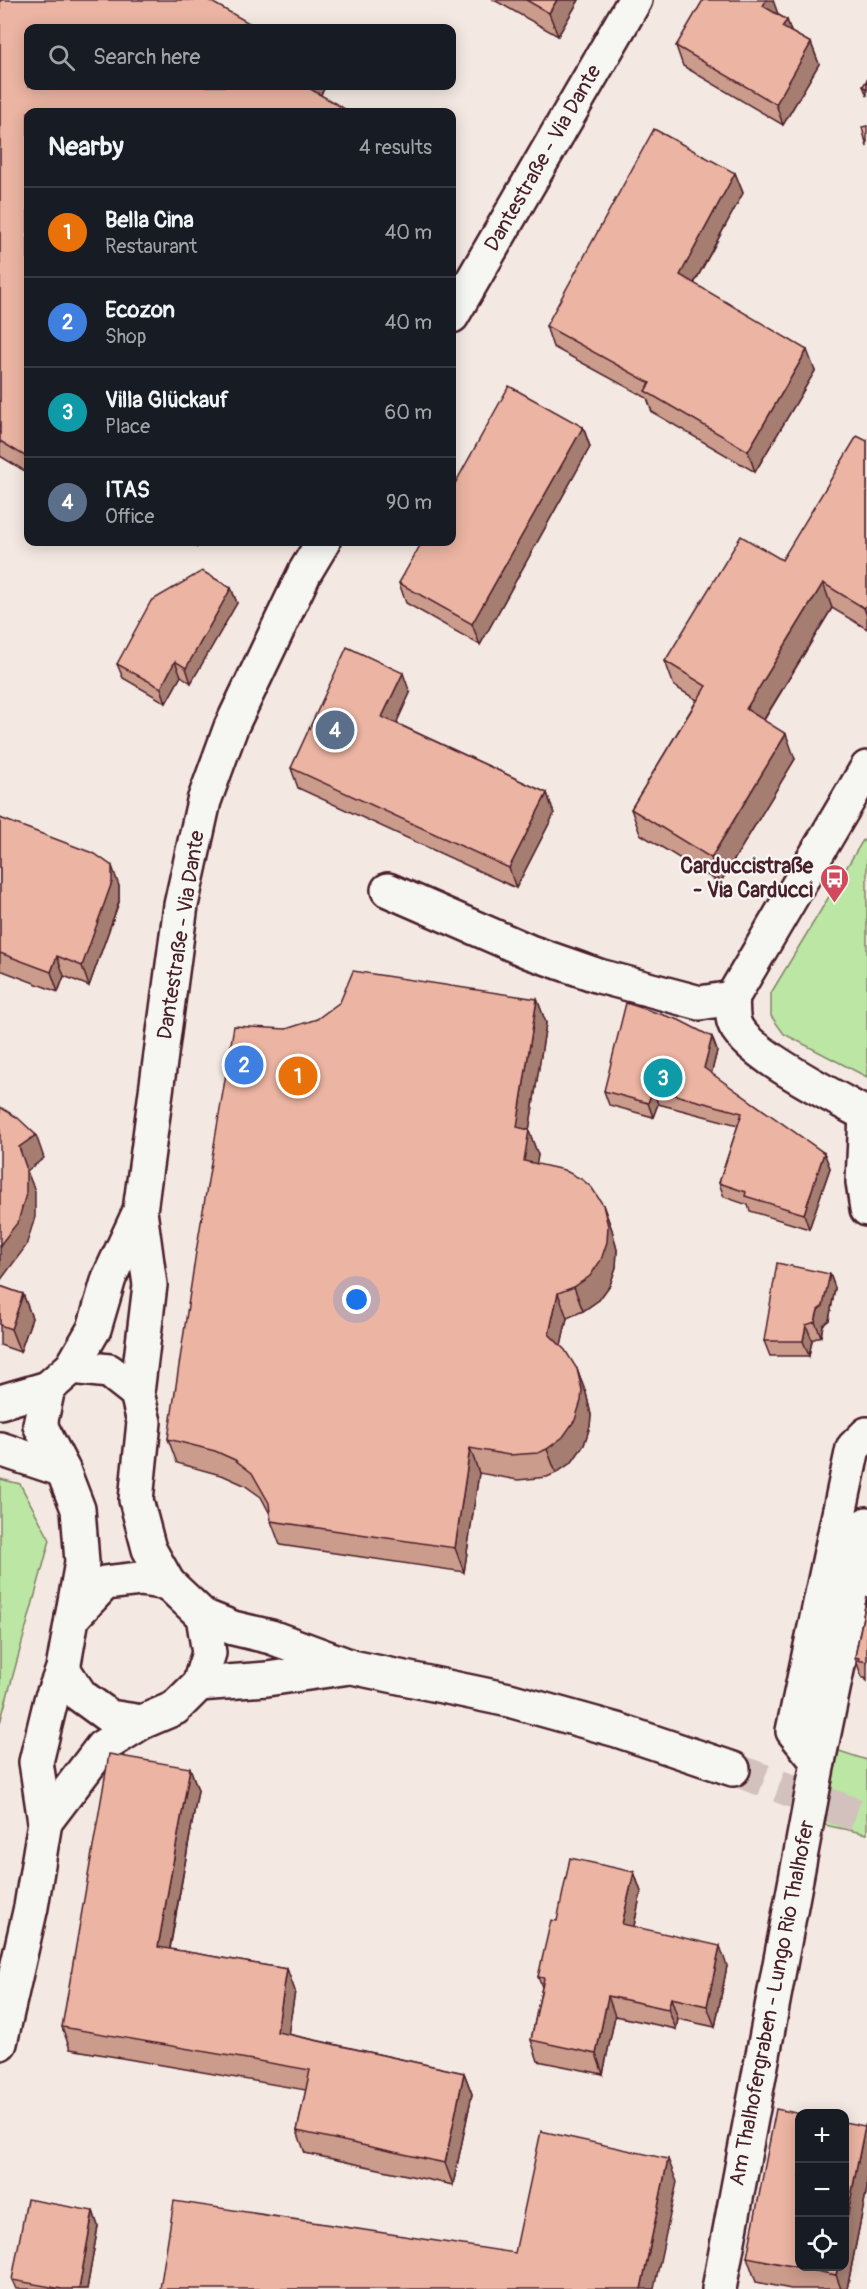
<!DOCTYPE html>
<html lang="en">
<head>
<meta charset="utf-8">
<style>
	body { margin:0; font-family:Pangolin,sans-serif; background:#242831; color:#f1f3f6 }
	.controls { position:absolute; right:18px; bottom:18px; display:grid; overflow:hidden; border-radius:12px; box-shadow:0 3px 15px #0003 }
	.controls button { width:54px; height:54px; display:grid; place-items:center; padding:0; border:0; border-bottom:2px solid #363941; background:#171b24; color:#f1f3f6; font:30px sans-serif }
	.you { position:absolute; left:357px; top:1300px; width:21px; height:21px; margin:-15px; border:4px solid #fff; border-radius:50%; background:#1a73e8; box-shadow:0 0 0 9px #1a73e833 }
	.badge { display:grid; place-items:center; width:39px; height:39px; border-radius:50%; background:#d93025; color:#fff; font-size:20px; font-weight:700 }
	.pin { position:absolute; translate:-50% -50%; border:3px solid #fff; box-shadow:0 2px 6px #0006 }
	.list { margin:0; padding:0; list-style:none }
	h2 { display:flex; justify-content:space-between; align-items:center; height:78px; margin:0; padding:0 24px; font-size:26px }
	h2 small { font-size:20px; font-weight:400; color:#9ea1a6 }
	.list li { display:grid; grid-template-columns:39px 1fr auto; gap:18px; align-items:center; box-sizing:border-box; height:90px; padding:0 24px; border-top:2px solid #363941 }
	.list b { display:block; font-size:22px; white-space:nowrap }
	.list p { margin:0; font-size:20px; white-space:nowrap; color:#9ea1a6 }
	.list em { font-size:20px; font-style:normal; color:#9ea1a6 }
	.icon { flex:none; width:33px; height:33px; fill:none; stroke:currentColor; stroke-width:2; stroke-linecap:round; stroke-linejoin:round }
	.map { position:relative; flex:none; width:867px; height:2289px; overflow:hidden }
	.search { position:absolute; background:#171b24; box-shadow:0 3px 15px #0003; left:24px; top:24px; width:432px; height:66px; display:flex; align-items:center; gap:15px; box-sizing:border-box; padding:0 21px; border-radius:12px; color:#9ea1a6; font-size:22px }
	.panel { position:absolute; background:#171b24; box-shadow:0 3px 15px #0003; left:24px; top:108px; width:432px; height:438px; border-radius:12px }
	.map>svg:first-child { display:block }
</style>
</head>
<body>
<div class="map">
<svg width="867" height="2289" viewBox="0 0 867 2289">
	<rect width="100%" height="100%" fill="#f4e9e2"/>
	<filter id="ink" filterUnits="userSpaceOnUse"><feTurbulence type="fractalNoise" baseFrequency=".0167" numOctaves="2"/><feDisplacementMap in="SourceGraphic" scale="12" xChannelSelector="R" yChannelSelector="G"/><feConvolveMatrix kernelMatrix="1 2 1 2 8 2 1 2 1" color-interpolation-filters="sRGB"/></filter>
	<g filter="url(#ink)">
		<!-- green -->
		<g fill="#bbe6a3" stroke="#828267" stroke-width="1.5">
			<path d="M863 840 867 843V1077L784 1034 771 1016V993Z"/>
			<path d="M0 1479 20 1484 50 1540 0 1723Z"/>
			<path d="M830 1748 867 1760V1834L815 1823Z"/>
		</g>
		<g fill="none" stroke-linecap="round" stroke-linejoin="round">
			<!-- primary-tunnel -->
			<path stroke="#d2c1bd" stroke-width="33" stroke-dasharray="33 16" stroke-linecap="butt" d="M733 1769 867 1819"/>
			<defs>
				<path id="pedestrian" d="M818 1762 793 1731 853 1448 867 1434"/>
				<g id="minor">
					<path d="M388 890 530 952 599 976 700 1003 732 998"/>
					<path d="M732 998 867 768"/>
					<path d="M732 998C733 1006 732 1015 734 1022 743 1052 837 1098 867 1115"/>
					<path d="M866 1114 863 1182 867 1209"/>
					<path d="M0 1402 48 1388"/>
					<path d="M0 1449 63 1470"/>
					<path d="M719 2289 818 1762 867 1524"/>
				</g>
				<g id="secondary">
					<path d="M452 316 635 0"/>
					<path d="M72 1367 109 1371 137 1393"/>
					<path d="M72 1618 105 1583 140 1579 168 1583"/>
					<path d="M63 1669 81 1696 110 1717 142 1722"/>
					<path d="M45 1822 102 1747 142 1722 175 1708 199 1684 209 1653 203 1616 168 1583 149 1549 136 1500 144 1422 137 1393 150 1285 140 1211 181 905 204 801 231 727 305 572 323 542"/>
					<path d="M0 2043 31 1907 45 1822 36 1762 51 1700 63 1669 82 1562 78 1509 63 1470 40 1425 48 1388 72 1367 94 1329 109 1278 140 1211"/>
				</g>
				<g id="primary">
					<path d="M203 1616 233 1628 271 1637 352 1667 509 1700 617 1730 733 1769"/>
					<path d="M199 1684 267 1679 350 1667"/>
				</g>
			</defs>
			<!-- pedestrian casing -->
			<use href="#pedestrian" stroke="#4a1f2b" stroke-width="38"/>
			<!-- minor casing -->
			<use href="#minor" stroke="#4a1f2b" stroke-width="38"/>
			<!-- secondary casing -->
			<use href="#secondary" stroke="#4a1f2b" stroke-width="38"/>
			<!-- primary casing -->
			<use href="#primary" stroke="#4a1f2b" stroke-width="38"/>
			<!-- pedestrian -->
			<use href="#pedestrian" stroke="#f6f6f2" stroke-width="33"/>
			<!-- minor -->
			<use href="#minor" stroke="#f6f6f2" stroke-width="33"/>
			<!-- secondary -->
			<use href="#secondary" stroke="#f6f6f2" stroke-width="33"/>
			<!-- primary -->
			<use href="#primary" stroke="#f6f6f2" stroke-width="33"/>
		</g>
		<!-- wall -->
		<g fill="#cb9b8b" stroke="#4a1f2b" stroke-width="1.5">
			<path d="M0 0 28 86H326L320 95 28 112V473L0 456Z"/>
			<path d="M494 0H579L558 36Z"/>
			<path d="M777 14 787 20 791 32 811 43 819 64 783 125 683 66 676 46Z"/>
			<path d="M867 80V96L863 86Z"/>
			<path d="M735 173 743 193 694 284 815 371 755 472 652 412 647 398 553 347 546 326Z"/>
			<path d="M583 427 590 447 480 645 406 603 399 583Z"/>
			<path d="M867 441V629L832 608 764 720 795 759 720 883 640 834 631 809 697 700 674 686 665 661 782 560Z"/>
			<path d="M188 542H200L197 547Z"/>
			<path d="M231 588 237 603 191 683 181 676 166 703 123 678 117 664Z"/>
			<path d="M410 693 396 723 547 793 554 814 516 888 298 788 291 768Z"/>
			<path d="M0 818 119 886V902L89 986 64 976 58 992 0 970Z"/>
			<path d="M537 999 546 1023 529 1131 538 1155 536 1164 603 1205 612 1230 617 1250 616 1267 610 1285 599 1300 583 1311 567 1318 561 1346 586 1393 591 1415 590 1426 584 1445 572 1462 556 1473 547 1477 518 1480 479 1473 464 1572 280 1545 271 1521 270 1514 261 1497 244 1485 224 1476 177 1463 168 1439 286 1029Z"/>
			<path d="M712 1037 717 1051 711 1074 824 1153 830 1168 809 1229 750 1211 748 1205 724 1197 719 1183 738 1125 658 1104 653 1117 609 1105 604 1091Z"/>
			<path d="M830 1274 835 1288 829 1320 823 1325 821 1336 812 1340 809 1356H770L764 1341Z"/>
			<path d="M0 1286 23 1294 32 1318 20 1352 0 1345Z"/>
			<path d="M867 1596V1681L866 1680 865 1678H862L855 1657Z"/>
			<path d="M190 1768 198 1790 170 1949 287 1969 295 1991 288 2034 464 2073 472 2094 453 2185 305 2153 297 2131 306 2090 70 2049 62 2027Z"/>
			<path d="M634 1872 641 1892 634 1926 727 1966 715 2027 678 2019 676 2029 615 2016 603 2074 538 2061 531 2040 542 1987 538 1977 557 1921Z"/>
			<path d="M865 2126 867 2131V2188L847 2289H791L756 2282 747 2257Z"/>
			<path d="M93 2211 98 2226 87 2289H16L12 2280Z"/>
		</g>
		<!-- shaded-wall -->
		<g fill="#a57e71" stroke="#4a1f2b" stroke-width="1.5">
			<path d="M557 0H579L558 36 549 13Z"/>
			<path d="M766 0H773L778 14 770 26 763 6Z"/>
			<path d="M787 20 794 40 782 27Z"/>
			<path d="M811 43 819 64 783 125 776 104Z"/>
			<path d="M308 86H326L314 106 307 87Z"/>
			<path d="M735 173 743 193 687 296 680 275Z"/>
			<path d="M807 350 815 371 755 472 748 451Z"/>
			<path d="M583 427 590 447 480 645 472 624Z"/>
			<path d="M195 542H200L197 547Z"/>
			<path d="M823 583 832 608 755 734 746 709Z"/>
			<path d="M231 588 237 603 191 683 186 668Z"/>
			<path d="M867 604V616L864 608Z"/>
			<path d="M175 661 181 676 166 703 161 688Z"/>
			<path d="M403 673 410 693 390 737 382 717Z"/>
			<path d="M786 734 795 759 720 883 711 858Z"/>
			<path d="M547 793 554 814 516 888 509 868Z"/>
			<path d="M112 866 119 886V902L89 986 82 966Z"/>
			<path d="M57 956 64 976 58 992 51 972Z"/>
			<path d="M537 999 546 1023 529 1131 538 1155 533 1185 524 1161 517 1127Z"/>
			<path d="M712 1037 717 1051 709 1083 704 1068Z"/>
			<path d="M653 1089 658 1104 653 1117 648 1103Z"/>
			<path d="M36 1135 44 1158 27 1171 35 1191V1217L26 1246 0 1281V1245L19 1147Z"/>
			<path d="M824 1153 830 1168 809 1229 804 1214Z"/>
			<path d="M603 1205 612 1230 617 1250 616 1267 610 1285 599 1300 583 1311 574 1287Z"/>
			<path d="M830 1274 835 1288 829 1320 823 1325 821 1336 815 1322 818 1310Z"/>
			<path d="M558 1293 567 1318 558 1359 549 1334Z"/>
			<path d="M23 1294 32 1318 20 1352 11 1329Z"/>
			<path d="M806 1325 812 1340 809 1356 803 1341Z"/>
			<path d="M577 1369 586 1393 591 1415 590 1426 584 1445 572 1462 556 1473 547 1449Z"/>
			<path d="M470 1448 479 1473 464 1572 455 1548Z"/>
			<path d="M190 1768 198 1790 166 1969 158 1947Z"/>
			<path d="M634 1872 641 1892 630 1944 622 1924Z"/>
			<path d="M720 1946 727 1966 715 2027 707 2006Z"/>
			<path d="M287 1969 295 1991 285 2054 277 2032Z"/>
			<path d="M608 1996 615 2016 603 2074 596 2054Z"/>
			<path d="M671 1998 678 2019 676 2029 668 2009Z"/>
			<path d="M464 2073 472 2094 453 2185 445 2163Z"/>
			<path d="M865 2126 867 2131V2188L847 2289H841L836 2275 838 2266H844V2232Z"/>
			<path d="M668 2159 677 2182 654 2289H641Z"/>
			<path d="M93 2211 98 2226 87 2289H79Z"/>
		</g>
		<!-- building -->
		<g fill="#ecb4a2" stroke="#4a1f2b" stroke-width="1.5">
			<path d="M0 0H208L258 28H28V86H308L307 87 350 112H28V458L0 441Z"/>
			<path d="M526 0H557L549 13Z"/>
			<path d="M703 0H766L763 6 787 20 782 27 811 43 776 104 676 46Z"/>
			<path d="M867 80V89L863 86Z"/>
			<path d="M867 126V147L862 127Z"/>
			<path d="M654 129 735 173 680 275 807 350 748 451 645 391 650 383 546 326Z"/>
			<path d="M509 386 583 427 472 624 399 583 422 542H452V489Z"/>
			<path d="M857 436 867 441V604L864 608 823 583 746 709 786 734 711 858 631 809 706 686 665 661 741 536 782 560Z"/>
			<path d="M202 571 231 588 186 668 175 661 161 688 117 664 151 601Z"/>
			<path d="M347 647 403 673 382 717 547 793 509 868 291 768Z"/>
			<path d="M0 818 95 854 112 866V882L82 966 57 956 51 972 0 953Z"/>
			<path d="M353 971 537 999 517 1127 529 1130 524 1161 564 1170 583 1180 592 1188 603 1205 608 1226 607 1242 601 1260 590 1276 574 1287 558 1293 549 1334 565 1350 577 1369 582 1390 581 1401 575 1420 563 1437 547 1449 538 1453 509 1455 470 1448 455 1548 271 1521 269 1503 252 1473 235 1460 215 1451 168 1439 196 1252 234 1026 286 1029 317 1019 340 1002Z"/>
			<path d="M626 1003 679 1020 712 1037 704 1068 824 1153 804 1214 745 1196 746 1192 719 1183 742 1113 653 1089 648 1103 604 1091Z"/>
			<path d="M0 1107 18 1118 36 1135 19 1147 26 1167V1194L18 1222 0 1245Z"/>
			<path d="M777 1263 830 1274 823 1306 818 1310 815 1322 806 1325 803 1341H764Z"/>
			<path d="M0 1286 23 1294 11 1329 0 1325Z"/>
			<path d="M867 1596V1662L858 1660 859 1658 855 1657Z"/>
			<path d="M109 1754 190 1768 158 1947 287 1969 277 2032 464 2073 445 2163 297 2131 310 2070 62 2027Z"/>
			<path d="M570 1858 634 1872 622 1924 720 1946 707 2006 671 1998 668 2009 608 1996 596 2054 531 2040 544 1978 538 1977 551 1920 557 1921Z"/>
			<path d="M776 2109 801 2114H800V2266H838L836 2275 747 2257Z"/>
			<path d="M844 2122 865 2126 844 2232Z"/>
			<path d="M541 2131 668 2159 641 2289H160L174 2201 515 2253Z"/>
			<path d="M27 2199 93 2211 79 2289H62L12 2280Z"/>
		</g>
	</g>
	<!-- icons -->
	<defs>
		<symbol id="bus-pin" viewBox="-11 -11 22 30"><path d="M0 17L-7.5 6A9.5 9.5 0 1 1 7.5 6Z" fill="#d1495b" stroke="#f6f6f2"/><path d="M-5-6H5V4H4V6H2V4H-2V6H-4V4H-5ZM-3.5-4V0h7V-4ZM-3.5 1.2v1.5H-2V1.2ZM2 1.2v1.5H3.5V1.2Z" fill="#fff"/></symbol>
	</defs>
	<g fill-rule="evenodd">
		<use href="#bus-pin" x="818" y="862" width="33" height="45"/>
	</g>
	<g text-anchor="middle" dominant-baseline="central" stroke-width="4.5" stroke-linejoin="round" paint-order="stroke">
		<!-- street labels -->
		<g font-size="21" fill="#4a1f2b" stroke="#f6f6f2">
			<text transform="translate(543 158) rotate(-60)">Dantestraße - Via Dante</text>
			<text transform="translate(181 935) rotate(-81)">Dantestraße - Via Dante</text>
			<text transform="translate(772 2003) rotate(-79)">Am Thalhofergraben - Lungo Rio Thalhofer</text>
		</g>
		<!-- poi labels -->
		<g font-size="21" font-weight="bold" fill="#4a1f2b" stroke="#f6f6f2" text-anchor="end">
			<text x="813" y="866">Carduccistraße<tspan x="813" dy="24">- Via Carducci</tspan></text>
		</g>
	</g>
</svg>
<div class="controls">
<button>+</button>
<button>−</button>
<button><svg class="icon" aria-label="locate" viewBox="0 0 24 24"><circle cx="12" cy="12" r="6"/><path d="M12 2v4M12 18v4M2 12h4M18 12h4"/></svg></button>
</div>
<div class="you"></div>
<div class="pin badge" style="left:298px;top:1076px;background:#e8710a">1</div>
<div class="pin badge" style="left:244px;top:1065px;background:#3f7fe0">2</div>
<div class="pin badge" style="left:663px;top:1078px;background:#0f9aa8">3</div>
<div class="pin badge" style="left:335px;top:730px;background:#5c6f8a">4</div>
<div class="search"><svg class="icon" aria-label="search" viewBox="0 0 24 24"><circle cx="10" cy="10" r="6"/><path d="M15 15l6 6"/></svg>Search here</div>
<section class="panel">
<h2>Nearby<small>4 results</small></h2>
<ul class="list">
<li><span class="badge" style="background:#e8710a">1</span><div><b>Bella Cina</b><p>Restaurant</p></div><em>40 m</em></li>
<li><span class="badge" style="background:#3f7fe0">2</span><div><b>Ecozon</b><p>Shop</p></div><em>40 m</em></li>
<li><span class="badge" style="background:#0f9aa8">3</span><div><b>Villa Glückauf</b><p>Place</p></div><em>60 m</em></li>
<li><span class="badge" style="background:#5c6f8a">4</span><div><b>ITAS</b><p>Office</p></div><em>90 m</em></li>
</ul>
</section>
</div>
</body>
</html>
